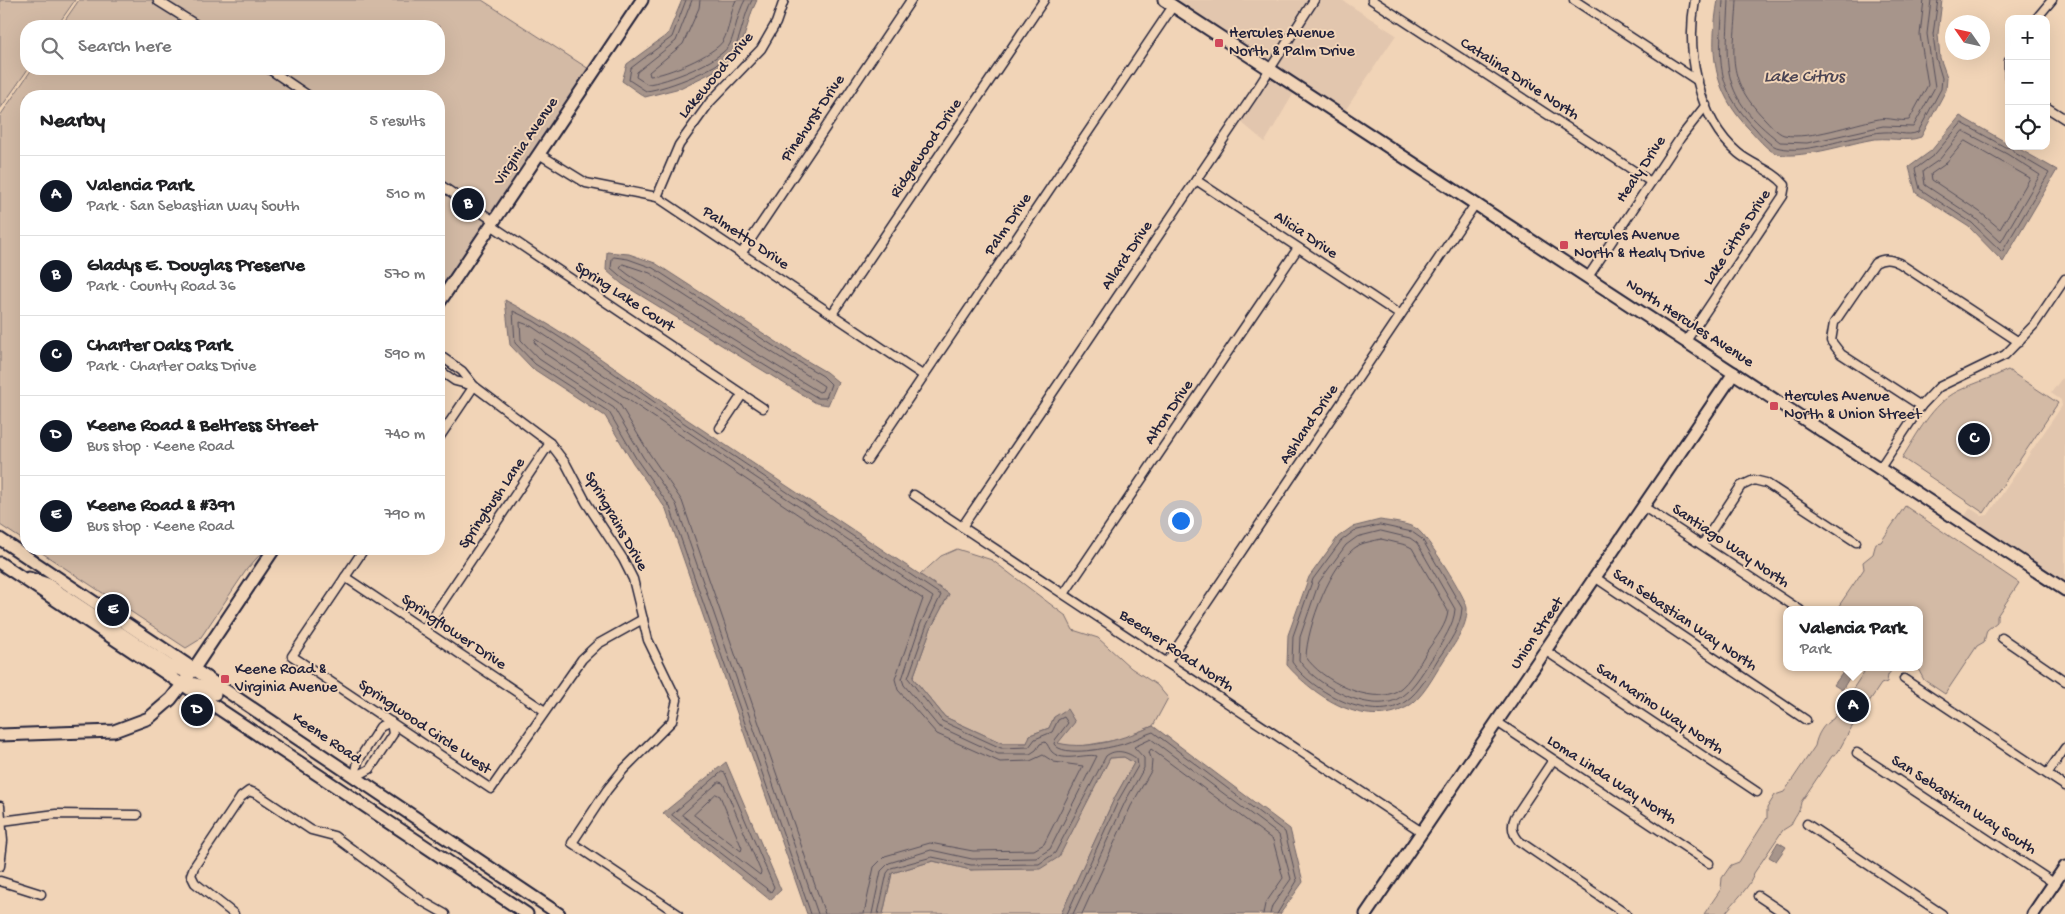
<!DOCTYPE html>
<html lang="en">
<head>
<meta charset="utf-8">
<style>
	body { margin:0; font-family:"Gochi Hand",sans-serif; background:#f2f2f2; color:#202124 }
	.controls { position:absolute; right:15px; top:15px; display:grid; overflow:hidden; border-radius:10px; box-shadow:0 5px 20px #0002 }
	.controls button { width:45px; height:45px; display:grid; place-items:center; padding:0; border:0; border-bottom:1px solid #e0e0e0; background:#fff; color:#202124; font:25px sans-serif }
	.compass { position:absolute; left:1945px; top:15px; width:45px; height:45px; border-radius:50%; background:#fff; box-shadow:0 5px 20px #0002; rotate:304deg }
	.you { position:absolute; left:1180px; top:520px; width:18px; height:18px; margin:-12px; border:4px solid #fff; border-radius:50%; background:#1a73e8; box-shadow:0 0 0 8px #1a73e833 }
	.badge { display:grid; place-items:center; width:32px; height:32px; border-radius:50%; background:#111827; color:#fff; font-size:16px; font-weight:700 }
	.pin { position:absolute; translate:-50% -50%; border:2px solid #fff; box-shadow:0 1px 5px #0006 }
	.popup { position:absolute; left:1783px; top:606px; width:140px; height:65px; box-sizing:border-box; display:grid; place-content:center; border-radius:10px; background:#fff; filter:drop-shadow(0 1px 4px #0005); font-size:16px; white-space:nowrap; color:#757577 }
	.popup b { font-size:19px; color:#202124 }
	.popup::after { content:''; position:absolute; left:50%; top:100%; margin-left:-10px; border:10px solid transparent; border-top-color:#fff }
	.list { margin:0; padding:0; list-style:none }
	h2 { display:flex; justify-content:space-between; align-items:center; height:65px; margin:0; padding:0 20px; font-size:21px }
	h2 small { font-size:16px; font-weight:400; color:#757577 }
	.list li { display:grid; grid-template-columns:32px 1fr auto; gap:15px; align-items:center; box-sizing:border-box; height:80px; padding:0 20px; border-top:1px solid #e0e0e0 }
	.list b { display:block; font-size:19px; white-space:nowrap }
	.list p { margin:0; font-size:16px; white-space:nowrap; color:#757577 }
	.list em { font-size:16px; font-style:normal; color:#757577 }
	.icon { flex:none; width:28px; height:28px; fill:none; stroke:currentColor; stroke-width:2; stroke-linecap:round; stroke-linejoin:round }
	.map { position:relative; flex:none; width:2065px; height:914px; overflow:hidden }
	.search { position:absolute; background:#fff; box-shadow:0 5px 20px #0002; left:20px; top:20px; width:425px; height:55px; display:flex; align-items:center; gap:12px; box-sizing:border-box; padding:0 18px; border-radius:20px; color:#757577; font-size:19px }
	.panel { position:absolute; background:#fff; box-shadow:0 5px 20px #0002; left:20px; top:90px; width:425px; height:465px; border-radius:20px }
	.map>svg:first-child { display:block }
</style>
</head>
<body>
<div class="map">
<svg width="2065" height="914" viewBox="0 0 2065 914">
	<rect width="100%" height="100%" fill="#f1d4b7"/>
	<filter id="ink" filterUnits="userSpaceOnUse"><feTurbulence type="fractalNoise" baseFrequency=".02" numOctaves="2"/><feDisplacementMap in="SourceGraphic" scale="10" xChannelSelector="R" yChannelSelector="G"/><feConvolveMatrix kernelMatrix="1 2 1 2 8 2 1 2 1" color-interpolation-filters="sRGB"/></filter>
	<g filter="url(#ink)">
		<!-- built -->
		<g fill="#e2c6ae">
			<path d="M1173 0H1307L1267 62Z"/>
			<path d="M1320 0H1342L1396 35 1344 112 1276 67Z"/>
			<path d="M1272 76 1295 91 1265 142 1241 122Z"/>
			<path d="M2062 378 2065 380V585L1964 518 1970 508 1982 516 1988 515 2062 406 2061 400 2051 393Z"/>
		</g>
		<!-- green -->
		<g fill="#d3baa5" stroke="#7a6e70">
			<path d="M0 0H75L57 26H26L28 69 0 109Z"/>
			<path d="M79 0H482L589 69 439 291V96H26V542L0 525V116L32 69H439V26H61Z"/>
			<path d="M2008 370 2058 403 1984 513 1902 458C1917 435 1932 404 1958 391 1974 383 1992 378 2008 370Z"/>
			<path d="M1905 506 2019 583 1997 616V622L1987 630 1984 642 1977 646 1945 694 1924 680 1917 667H1919V610H1836L1864 569 1863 562 1873 554 1876 543 1881 542Z"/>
			<path d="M36 549H265L247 569 199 640 186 648Z"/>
			<path d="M957 549 992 560 1066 616 1073 630 1098 638 1131 668 1157 685 1168 698 1153 726 1122 739 1076 747 1058 744 1054 717 1049 728 1030 735 1028 743H1002L945 717 913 678 931 628 949 594 920 575 941 556Z"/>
			<path d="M1859 667H1894L1888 675 1887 682 1881 684 1850 730 1838 752 1832 756 1801 802C1800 812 1794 816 1791 825L1783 830 1754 873C1751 887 1733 902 1725 914H1704L1721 889 1722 878 1731 865 1739 862 1767 818V808L1775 795 1784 792 1815 746C1817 735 1823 724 1833 719L1864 672Z"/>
			<path d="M1124 757 1134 763 1115 797 1061 914H883L892 873 933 861 971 870 1059 856 1110 758Z"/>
		</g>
		<!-- water -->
		<g fill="#a7958b" stroke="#72676b">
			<path d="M682 0H757L752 11 739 53 715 71 680 88 645 97 622 81 627 64 668 34Z"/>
			<path d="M1718 0H1942L1938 34 1940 58 1947 77 1946 90 1921 137C1905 143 1887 136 1869 140 1847 144 1795 161 1775 153 1766 149 1757 137 1750 130 1712 91 1709 52 1718 0Z"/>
			<path d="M1960 116 2009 144V146H2014L2057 170 2003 262 1969 227 1916 193 1909 167 1931 151Z"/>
			<path d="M607 252 629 254 655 263 792 352 826 372 838 382 828 405 816 403 622 284 606 270Z"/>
			<path d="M505 300C569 333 626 377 685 418 773 477 861 535 949 594L931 628 913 678 945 717 1002 743H1027L1030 735 1049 728 1054 717 1067 709 1075 722 1058 743C1090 751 1124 738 1153 726L1290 829 1303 882 1280 914H1061L1115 797 1134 763 1124 757 1110 758 1059 857 1040 869 971 870 933 861 892 873 883 914H807L666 509 633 463 605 416 532 368 510 345Z"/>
			<path d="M1380 520C1391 522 1408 523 1417 529 1427 536 1466 597 1467 608 1468 628 1452 647 1442 663 1433 677 1422 699 1407 707 1364 730 1314 696 1287 665L1288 635 1309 577 1338 537 1352 527Z"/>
			<path d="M1844 671 1851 675 1842 690 1834 685Z"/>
			<path d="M726 762 781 890 770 900 663 813Z"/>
			<path d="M1778 842 1786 847 1776 861 1769 857Z"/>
		</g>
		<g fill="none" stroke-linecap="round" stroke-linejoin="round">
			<!-- shore -->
			<g stroke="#57505b" stroke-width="1">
				<path d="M686 0 672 37 631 68 629 80 646 91C666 89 727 66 735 48 742 32 744 15 752 0"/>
				<path d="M692 0 676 41 637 72 636 77 647 84C665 83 722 61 730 44 736 30 737 14 745 0"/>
				<path d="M700 0 699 8 683 44 649 72 650 76C666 75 714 55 723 41 730 29 730 12 736 0"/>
				<path d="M1723 0C1720 58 1712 84 1756 129 1762 136 1771 147 1780 148 1806 153 1832 142 1858 137 1866 135 1876 132 1884 132 1896 131 1907 137 1918 132L1941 89 1942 78 1936 58 1933 34 1938 0"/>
				<path d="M1729 0C1726 69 1719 95 1780 142L1807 143 1883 126 1913 127 1935 87 1927 34 1931 0"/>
				<path d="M1737 0C1735 52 1723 76 1764 118 1769 123 1777 133 1784 135 1811 140 1851 124 1879 119 1889 117 1899 122 1909 120L1928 85 1920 35 1924 0"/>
				<path d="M1962 123 2005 147 2011 148 2015 153 2049 173 2002 252 1972 223 1920 189 1915 169 1934 155Z"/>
				<path d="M1963 131 2007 154 2040 175 2001 242 1975 218 1925 185 1923 171 1939 160Z"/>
				<path d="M1965 141 2030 178 2000 229 1980 212 1932 180 1931 174 1944 165Z"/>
				<path d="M614 257 628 259 653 268 789 356 823 376 831 384 826 398H818L625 280 611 268 612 259Z"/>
				<path d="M623 264 650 273 824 386 822 391 819 392 629 275 620 268Z"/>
				<path d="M1380 525 1412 532 1422 539 1462 608C1461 627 1449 643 1438 659 1429 674 1420 691 1406 701 1374 726 1311 691 1292 662L1293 636 1313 579 1341 541 1354 531Z"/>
				<path d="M1381 531 1410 538 1417 543 1455 609C1454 625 1443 640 1435 654 1425 668 1416 686 1402 696 1374 718 1315 685 1299 660L1300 637 1319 582 1346 545 1357 537Z"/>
				<path d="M1381 539 1406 545 1412 548 1448 611C1447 624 1436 638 1429 648 1420 662 1411 682 1397 691 1371 706 1321 680 1306 657 1307 627 1331 561 1359 545 1365 542 1374 541 1381 539Z"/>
				<path d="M722 772 725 773 774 887 771 892 672 815Z"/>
				<path d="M719 782 723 783 761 872 760 875 682 815Z"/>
				<path d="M716 794 720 796 742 848 741 851 694 815Z"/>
				<path d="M811 914 670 507 637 460 609 412 535 364 515 343 513 311 534 321 598 362 681 421 941 595 926 627 908 678 942 721 1001 748 1029 747 1035 739 1052 732 1058 720 1064 717 1068 723 1055 740 1054 744C1063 758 1109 748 1123 744 1133 741 1143 735 1153 732L1285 832 1297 881 1277 914"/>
				<path d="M818 914 676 504 643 457 614 408 539 359 521 340 520 322 531 326 933 597 920 625 902 679 904 685 938 726 998 754H1030L1036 750 1040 744 1045 742C1048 744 1049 749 1052 752 1064 763 1084 753 1097 756L1050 849 1036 858 972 859 931 850 889 863 881 871 872 914"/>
				<path d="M825 914 682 501 649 453 619 403 544 353 534 342 535 339 590 374 923 599 895 679 898 690 937 734 1000 762 1030 761 1043 755 1054 762 1083 766 1044 844 1034 850 973 851 930 843 885 856 874 867 864 914"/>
				<path d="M878 914 887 873 891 868 932 857 971 865 1039 864 1055 853 1106 756C1116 748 1128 752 1137 759L1138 766 1119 799 1067 914"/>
				<path d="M1073 914 1125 802 1144 768V758L1134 747 1151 739 1279 835 1291 879 1272 906 1270 914"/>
				<path d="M1082 914 1131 806 1151 771 1152 761 1149 752 1151 749 1273 840 1283 878 1265 904 1263 914"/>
			</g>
			<defs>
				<g id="street">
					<path d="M1372 0 1651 182"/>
					<path d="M1574 0 1698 81"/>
					<path d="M158 1 198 26"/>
					<path d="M2036 19 2052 0"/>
					<path d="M2009 61V77"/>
					<path d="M269 69 309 96"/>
					<path d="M2046 107 2065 119"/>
					<path d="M539 154 586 183 657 197 924 376"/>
					<path d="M1196 180 1400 315"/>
					<path d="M439 184 494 221"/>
					<path d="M657 197 679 145 710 102 761 49 776 23 784 0"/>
					<path d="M491 225 763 408"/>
					<path d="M741 254 911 0"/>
					<path d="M1588 277 1681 137 1706 105"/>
					<path d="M832 314 1044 0"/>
					<path d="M1686 341 1783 196 1785 185C1773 170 1752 165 1738 153 1697 118 1686 50 1695 0"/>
					<path d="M439 355 462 371 474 386 550 443 566 464 586 502 623 559 633 579 648 640 677 700 672 721 623 770 607 790 572 843 678 914"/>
					<path d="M439 370 455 381 474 386"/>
					<path d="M1921 406 1841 354 1831 341 1834 323 1875 263C1884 258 1890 259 1899 263L2019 342"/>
					<path d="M720 428 742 395"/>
					<path d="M439 438 474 386"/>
					<path d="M867 460 1173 6"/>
					<path d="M1880 468 1921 406 1939 387 2005 355 2034 325 2065 279"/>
					<path d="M914 495 1422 832"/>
					<path d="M1644 507 1800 610"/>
					<path d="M962 527 1254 94 1314 0"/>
					<path d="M1702 545 1741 486 1754 480 1766 483 1856 542"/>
					<path d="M364 549 292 656 491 789 582 659 598 644 643 619"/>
					<path d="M345 577 545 711"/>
					<path d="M1596 578 1806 720"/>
					<path d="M1064 594 1298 248"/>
					<path d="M424 630 550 443"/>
					<path d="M2002 638 2065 681"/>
					<path d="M1546 651 1757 792"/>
					<path d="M1167 662 1476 203"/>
					<path d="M1904 679 2065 786"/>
					<path d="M391 722 393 734 370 769 355 777 358 761 380 727Z"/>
					<path d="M1497 722 1709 863"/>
					<path d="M1857 753 2054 883"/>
					<path d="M1553 760 1515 817C1511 826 1512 833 1519 841L1626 914"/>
					<path d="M2047 774 2065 748"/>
					<path d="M0 806 3 841 0 866"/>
					<path d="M2 821 56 814 137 815"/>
					<path d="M1807 824 1942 914"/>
					<path d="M0 881 41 894"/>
					<path d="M1758 896 1785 914"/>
					<path d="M234 914 195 883 191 875 194 867 241 797 249 791 257 794 311 830 334 836 422 901 445 914"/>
				</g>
				<g id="secondary">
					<path d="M1164 0 2065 590"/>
					<path d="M439 303 642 0"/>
					<path d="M0 539 559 914"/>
					<path d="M0 563 527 914"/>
					<path d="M29 578 47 584 170 666 184 671 193 670"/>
					<path d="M183 684C196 681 204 687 215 694"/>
					<path d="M0 735 114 731 149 718 171 699 193 670 274 549"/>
					<path d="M1366 914 1734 373"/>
					<path d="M2033 914 2065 867"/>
				</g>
			</defs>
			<!-- street casing -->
			<use href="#street" stroke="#22223b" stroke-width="11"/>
			<!-- secondary casing -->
			<use href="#secondary" stroke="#22223b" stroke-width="15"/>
			<!-- street -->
			<use href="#street" stroke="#f1d4b7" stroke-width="8"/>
			<!-- secondary -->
			<use href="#secondary" stroke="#f1d4b7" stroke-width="11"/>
		</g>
	</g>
	<!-- markers -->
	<g fill="#d1495b" stroke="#f1d4b7" stroke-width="2">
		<rect x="1214" y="38" width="10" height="10" rx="2.5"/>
		<rect x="1559" y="240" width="10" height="10" rx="2.5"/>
		<rect x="1769" y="401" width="10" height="10" rx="2.5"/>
		<rect x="220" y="674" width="10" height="10" rx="2.5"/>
	</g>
	<g text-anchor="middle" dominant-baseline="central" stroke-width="4" stroke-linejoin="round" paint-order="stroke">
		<!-- poi labels -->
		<g font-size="16" fill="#22223b" stroke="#f1d4b7" text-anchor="start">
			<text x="1229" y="34">Hercules Avenue<tspan x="1229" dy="18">North &amp; Palm Drive</tspan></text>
			<text x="1574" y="236">Hercules Avenue<tspan x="1574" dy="18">North &amp; Healy Drive</tspan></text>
			<text x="1784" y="397">Hercules Avenue<tspan x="1784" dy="18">North &amp; Union Street</tspan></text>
			<text x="235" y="670">Keene Road &amp;<tspan x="235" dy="18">Virginia Avenue</tspan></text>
		</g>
		<!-- street labels -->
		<g font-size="16" fill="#22223b" stroke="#f1d4b7">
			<text transform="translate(717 76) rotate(-50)">Lakewood Drive</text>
			<text transform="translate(1519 80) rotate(33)">Catalina Drive North</text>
			<text transform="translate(814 119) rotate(-56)">Pinehurst Drive</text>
			<text transform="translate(527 142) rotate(-56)">Virginia Avenue</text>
			<text transform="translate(927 149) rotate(-56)">Ridgewood Drive</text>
			<text transform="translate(1642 170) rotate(-56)">Healy Drive</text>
			<text transform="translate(1009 225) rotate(-56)">Palm Drive</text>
			<text transform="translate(1305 236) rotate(34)">Alicia Drive</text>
			<text transform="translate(1738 238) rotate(-57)">Lake Citrus Drive</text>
			<text transform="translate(745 239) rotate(34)">Palmetto Drive</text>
			<text transform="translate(1128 256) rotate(-56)">Allard Drive</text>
			<text transform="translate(624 298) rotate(33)">Spring Lake Court</text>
			<text transform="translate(1689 324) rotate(33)">North Hercules Avenue</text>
			<text transform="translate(1170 413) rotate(-56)">Alton Drive</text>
			<text transform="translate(1310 425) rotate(-56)">Ashland Drive</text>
			<text transform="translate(493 504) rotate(-56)">Springbush Lane</text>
			<text transform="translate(615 522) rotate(60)">Springrains Drive</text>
			<text transform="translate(1730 547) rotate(34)">Santiago Way North</text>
			<text transform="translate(1684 621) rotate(34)">San Sebastian Way North</text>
			<text transform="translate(453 633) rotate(34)">Springflower Drive</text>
			<text transform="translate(1538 634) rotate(-56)">Union Street</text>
			<text transform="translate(1176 652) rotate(34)">Beecher Road North</text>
			<text transform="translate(1659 710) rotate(34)">San Marino Way North</text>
			<text transform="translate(424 728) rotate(34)">Springwood Circle West</text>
			<text transform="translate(326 739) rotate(34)">Keene Road</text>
			<text transform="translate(1611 781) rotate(33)">Loma Linda Way North</text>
			<text transform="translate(1963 806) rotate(33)">San Sebastian Way South</text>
		</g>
		<!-- water labels -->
		<g font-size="18" font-style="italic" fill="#4a4453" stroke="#f1d4b7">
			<text x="1804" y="77">Lake Citrus</text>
		</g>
	</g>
</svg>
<div class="controls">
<button>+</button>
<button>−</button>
<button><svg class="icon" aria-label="locate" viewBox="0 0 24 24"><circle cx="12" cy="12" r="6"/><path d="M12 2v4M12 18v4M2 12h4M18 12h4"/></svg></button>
</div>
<svg class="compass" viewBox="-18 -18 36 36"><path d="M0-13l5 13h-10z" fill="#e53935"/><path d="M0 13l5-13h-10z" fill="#757577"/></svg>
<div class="you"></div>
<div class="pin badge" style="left:1853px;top:706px">A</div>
<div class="popup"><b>Valencia Park</b>Park</div>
<div class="pin badge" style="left:468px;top:204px">B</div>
<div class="pin badge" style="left:1974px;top:439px">C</div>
<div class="pin badge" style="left:197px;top:710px">D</div>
<div class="pin badge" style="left:113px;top:610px">E</div>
<div class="search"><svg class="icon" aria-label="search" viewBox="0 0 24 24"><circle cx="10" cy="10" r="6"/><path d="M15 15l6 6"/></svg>Search here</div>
<section class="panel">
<h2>Nearby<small>5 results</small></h2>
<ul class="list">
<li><span class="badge">A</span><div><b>Valencia Park</b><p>Park · San Sebastian Way South</p></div><em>510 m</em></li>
<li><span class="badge">B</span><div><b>Gladys E. Douglas Preserve</b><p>Park · County Road 36</p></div><em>570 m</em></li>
<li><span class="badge">C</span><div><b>Charter Oaks Park</b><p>Park · Charter Oaks Drive</p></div><em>590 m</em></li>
<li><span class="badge">D</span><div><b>Keene Road &amp; Beltress Street</b><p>Bus stop · Keene Road</p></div><em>740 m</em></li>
<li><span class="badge">E</span><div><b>Keene Road &amp; #391</b><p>Bus stop · Keene Road</p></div><em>790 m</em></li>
</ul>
</section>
</div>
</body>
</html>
